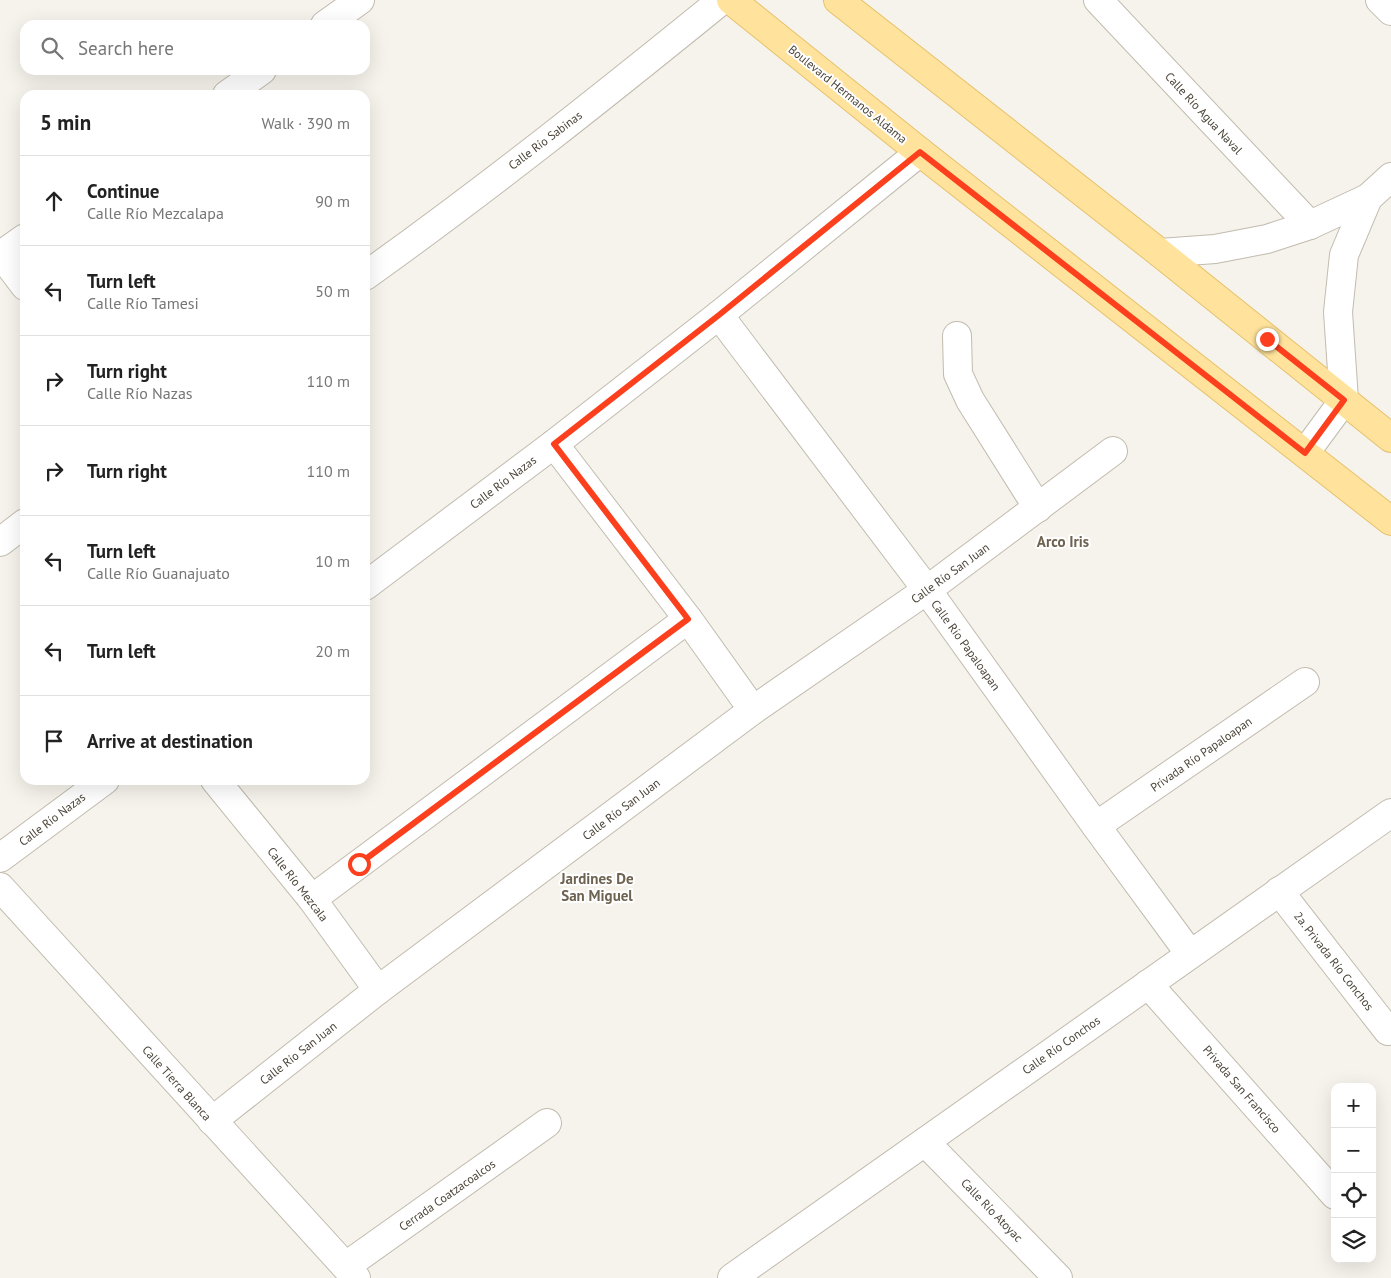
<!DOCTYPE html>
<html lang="en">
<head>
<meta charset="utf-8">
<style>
	body { margin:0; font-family:"PT Sans",sans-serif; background:#f2f2f2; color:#222 }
	.controls { position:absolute; right:15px; bottom:15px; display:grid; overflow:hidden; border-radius:10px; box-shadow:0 5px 20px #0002 }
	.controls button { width:45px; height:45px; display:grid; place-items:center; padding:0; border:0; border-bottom:1px solid #e0e0e0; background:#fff; color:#222; font:25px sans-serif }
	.stop { position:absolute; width:15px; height:15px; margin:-11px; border:4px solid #fc3f1d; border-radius:50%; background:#fff }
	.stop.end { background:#fc3f1d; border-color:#fff; box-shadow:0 1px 5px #0008 }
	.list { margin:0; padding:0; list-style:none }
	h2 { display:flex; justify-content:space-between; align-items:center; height:65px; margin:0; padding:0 20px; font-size:21px }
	h2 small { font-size:16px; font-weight:400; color:#767676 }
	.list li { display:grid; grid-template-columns:32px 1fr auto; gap:15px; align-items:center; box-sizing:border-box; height:90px; padding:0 20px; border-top:1px solid #e0e0e0 }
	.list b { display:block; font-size:19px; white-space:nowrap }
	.list p { margin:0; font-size:16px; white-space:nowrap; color:#767676 }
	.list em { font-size:16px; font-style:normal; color:#767676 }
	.icon { flex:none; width:28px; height:28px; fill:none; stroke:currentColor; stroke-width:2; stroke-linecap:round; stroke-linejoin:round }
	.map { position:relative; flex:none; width:1391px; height:1278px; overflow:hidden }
	.search { position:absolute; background:#fff; box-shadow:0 5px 20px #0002; left:20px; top:20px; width:350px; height:55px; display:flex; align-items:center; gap:12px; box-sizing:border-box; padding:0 18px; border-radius:15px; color:#767676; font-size:19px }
	.panel { position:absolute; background:#fff; box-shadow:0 5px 20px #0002; left:20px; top:90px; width:350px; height:695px; border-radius:15px }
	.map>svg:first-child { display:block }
</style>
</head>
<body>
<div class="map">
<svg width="1391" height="1278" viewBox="0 0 1391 1278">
	<rect width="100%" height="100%" fill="#f6f3ec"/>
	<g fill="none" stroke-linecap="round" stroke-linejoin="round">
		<defs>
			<g id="minor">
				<path d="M1098 0 1310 225"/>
				<path d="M1380 0 1391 11"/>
				<path d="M325 25 360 0"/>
				<path d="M227 95 262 70"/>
				<path d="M0 253 25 286"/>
				<path d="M1160 253 1215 249 1267 239 1310 225 1368 198 1391 177"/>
				<path d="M1 255 25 238"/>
				<path d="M365 276C487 189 605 95 722 0"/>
				<path d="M719 315 927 590 1096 826 1190 954"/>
				<path d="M957 336 958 374 970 400 1038 508"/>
				<path d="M554 444 688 619 753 710"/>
				<path d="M1305 453 1344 400 1338 312 1344 255 1368 198"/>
				<path d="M0 542 25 523"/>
				<path d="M365 586 554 444 719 315 920 152"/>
				<path d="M215 780 312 899 378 990"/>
				<path d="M1096 826 1305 682"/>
				<path d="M0 858 105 780"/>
				<path d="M0 887 356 1278"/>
				<path d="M1279 891 1388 1031"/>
				<path d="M312 899 688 619"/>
				<path d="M1148 984 1335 1195"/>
				<path d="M212 1121 378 990 753 710 927 590 1113 451"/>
				<path d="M925 1142 1058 1278"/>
				<path d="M346 1266 547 1123"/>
				<path d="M732 1278 1391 813"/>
			</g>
			<g id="major">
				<path d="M731 0 920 152 1391 521"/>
				<path d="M838 0 1160 253 1391 438"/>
			</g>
		</defs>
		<!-- minor casing -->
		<use href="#minor" stroke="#c2bbae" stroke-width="30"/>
		<!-- major casing -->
		<use href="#major" stroke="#e6c16a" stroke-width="30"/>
		<!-- minor -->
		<use href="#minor" stroke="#fff" stroke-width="28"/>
		<!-- major -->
		<use href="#major" stroke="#ffe39c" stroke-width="28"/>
	</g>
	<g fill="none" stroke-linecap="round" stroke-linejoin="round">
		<!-- route -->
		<path stroke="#fc3f1d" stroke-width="6" d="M359 864 688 619 554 444 719 315 920 152 1305 453 1344 400 1267 339"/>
	</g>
	<g text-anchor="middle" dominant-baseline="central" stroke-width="4" stroke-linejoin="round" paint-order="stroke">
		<!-- street labels -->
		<g font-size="12" fill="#4b4439" stroke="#fff">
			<text transform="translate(848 94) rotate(39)">Boulevard Hermanos Aldama</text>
			<text transform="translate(1204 113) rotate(47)">Calle Río Agua Naval</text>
			<text transform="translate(545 140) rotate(-37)">Calle Río Sabinas</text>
			<text transform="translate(503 482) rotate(-37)">Calle Río Nazas</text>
			<text transform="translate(950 573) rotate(-36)">Calle Río San Juan</text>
			<text transform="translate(966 645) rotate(54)">Calle Río Papaloapan</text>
			<text transform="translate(1201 754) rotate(-35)">Privada Río Papaloapan</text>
			<text transform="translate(621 809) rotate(-37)">Calle Río San Juan</text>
			<text transform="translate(52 819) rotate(-37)">Calle Río Nazas</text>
			<text transform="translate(298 884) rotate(52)">Calle Río Mezcala</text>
			<text transform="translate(1334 961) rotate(52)">2a. Privada Río Conchos</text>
			<text transform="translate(1061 1045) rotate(-35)">Calle Río Conchos</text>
			<text transform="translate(298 1053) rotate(-38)">Calle Río San Juan</text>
			<text transform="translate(177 1083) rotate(48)">Calle Tierra Blanca</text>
			<text transform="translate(1242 1089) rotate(49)">Privada San Francisco</text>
			<text transform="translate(447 1195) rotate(-35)">Cerrada Coatzacoalcos</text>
			<text transform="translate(992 1210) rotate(46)">Calle Río Atoyac</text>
		</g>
		<!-- quarter labels -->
		<g font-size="15" font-weight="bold" fill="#6e6250" stroke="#fff">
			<text x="1063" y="541">Arco Iris</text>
			<text x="597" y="878">Jardines De<tspan x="597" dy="17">San Miguel</tspan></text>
		</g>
	</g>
</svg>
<div class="controls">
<button>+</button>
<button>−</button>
<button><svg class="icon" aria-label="locate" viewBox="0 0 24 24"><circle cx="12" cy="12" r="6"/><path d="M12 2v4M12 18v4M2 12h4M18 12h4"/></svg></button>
<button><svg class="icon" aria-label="layers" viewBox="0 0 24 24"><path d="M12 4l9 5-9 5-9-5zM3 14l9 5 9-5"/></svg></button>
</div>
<div class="stop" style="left:359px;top:864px"></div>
<div class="stop end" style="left:1267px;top:339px"></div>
<div class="search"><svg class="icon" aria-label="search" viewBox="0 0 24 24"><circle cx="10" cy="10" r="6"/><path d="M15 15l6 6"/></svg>Search here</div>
<section class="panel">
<h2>5 min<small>Walk · 390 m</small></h2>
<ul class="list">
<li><svg class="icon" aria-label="ahead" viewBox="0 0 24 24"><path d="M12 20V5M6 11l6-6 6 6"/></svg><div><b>Continue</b><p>Calle Río Mezcalapa</p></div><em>90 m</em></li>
<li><svg class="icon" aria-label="left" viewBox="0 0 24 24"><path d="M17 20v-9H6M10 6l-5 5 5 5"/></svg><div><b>Turn left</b><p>Calle Río Tamesi</p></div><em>50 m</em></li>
<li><svg class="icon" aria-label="right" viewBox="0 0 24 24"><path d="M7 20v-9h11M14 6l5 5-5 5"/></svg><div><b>Turn right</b><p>Calle Río Nazas</p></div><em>110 m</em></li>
<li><svg class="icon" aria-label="right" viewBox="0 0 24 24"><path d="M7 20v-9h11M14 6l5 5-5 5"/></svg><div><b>Turn right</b></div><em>110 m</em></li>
<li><svg class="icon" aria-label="left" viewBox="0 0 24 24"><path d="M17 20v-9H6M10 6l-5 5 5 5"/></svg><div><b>Turn left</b><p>Calle Río Guanajuato</p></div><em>10 m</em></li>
<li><svg class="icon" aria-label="left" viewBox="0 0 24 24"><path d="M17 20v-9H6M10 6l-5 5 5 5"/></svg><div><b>Turn left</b></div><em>20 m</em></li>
<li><svg class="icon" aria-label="arrive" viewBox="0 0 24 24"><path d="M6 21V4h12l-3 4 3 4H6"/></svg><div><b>Arrive at destination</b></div></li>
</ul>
</section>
</div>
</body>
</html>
